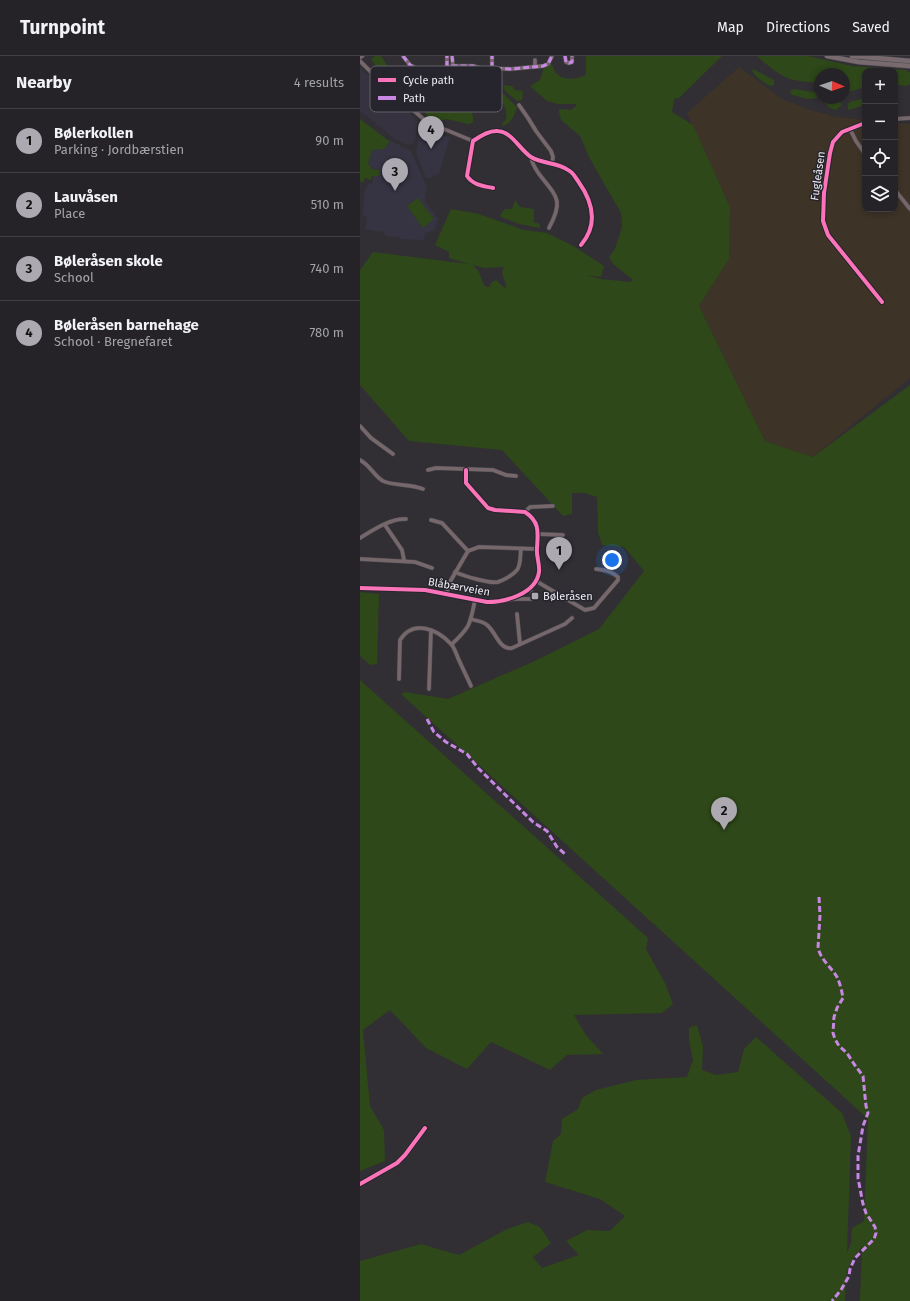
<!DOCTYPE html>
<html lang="en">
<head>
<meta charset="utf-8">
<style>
	body { margin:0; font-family:"Fira Sans",sans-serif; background:#312f33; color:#f1f3f6 }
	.controls { position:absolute; right:12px; top:12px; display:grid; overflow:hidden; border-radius:8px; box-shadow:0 2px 6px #0003 }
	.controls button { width:36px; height:36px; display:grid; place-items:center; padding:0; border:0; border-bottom:1px solid #424044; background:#252327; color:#f1f3f6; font:20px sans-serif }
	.compass { position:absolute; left:454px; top:12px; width:36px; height:36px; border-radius:50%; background:#252327; box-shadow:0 2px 6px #0003; rotate:92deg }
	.you { position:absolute; left:252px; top:504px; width:14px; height:14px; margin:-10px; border:3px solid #fff; border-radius:50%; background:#1a73e8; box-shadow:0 0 0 6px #1a73e833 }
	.badge { display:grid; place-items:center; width:26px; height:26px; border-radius:50%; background:#acaab0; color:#111; font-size:13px; font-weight:700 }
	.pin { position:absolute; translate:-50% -33px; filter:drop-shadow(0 1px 2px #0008) }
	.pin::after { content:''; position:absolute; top:21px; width:14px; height:12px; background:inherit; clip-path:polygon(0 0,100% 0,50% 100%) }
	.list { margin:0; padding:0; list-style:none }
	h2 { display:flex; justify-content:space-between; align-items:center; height:52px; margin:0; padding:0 16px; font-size:17px }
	h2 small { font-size:13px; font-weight:400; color:#a3a4a7 }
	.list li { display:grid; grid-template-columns:26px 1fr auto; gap:12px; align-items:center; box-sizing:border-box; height:64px; padding:0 16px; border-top:1px solid #424044 }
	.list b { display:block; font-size:15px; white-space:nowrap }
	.list p { margin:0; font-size:13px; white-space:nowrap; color:#a3a4a7 }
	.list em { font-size:13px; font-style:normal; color:#a3a4a7 }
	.icon { flex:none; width:22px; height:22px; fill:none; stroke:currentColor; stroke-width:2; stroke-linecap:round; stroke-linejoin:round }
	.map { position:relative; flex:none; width:550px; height:1245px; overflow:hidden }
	header { display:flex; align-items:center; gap:24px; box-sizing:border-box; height:56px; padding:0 20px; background:#252327; border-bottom:1px solid #424044 }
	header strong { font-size:19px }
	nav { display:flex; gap:22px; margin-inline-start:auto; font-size:14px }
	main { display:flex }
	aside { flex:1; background:#252327 }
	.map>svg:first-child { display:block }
</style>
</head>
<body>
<header>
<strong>Turnpoint</strong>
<nav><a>Map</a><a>Directions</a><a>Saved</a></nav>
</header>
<main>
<aside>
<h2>Nearby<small>4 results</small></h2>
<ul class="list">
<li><span class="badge">1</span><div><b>Bølerkollen</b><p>Parking · Jordbærstien</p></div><em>90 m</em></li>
<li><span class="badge">2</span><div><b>Lauvåsen</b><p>Place</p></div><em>510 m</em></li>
<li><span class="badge">3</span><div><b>Bøleråsen skole</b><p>School</p></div><em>740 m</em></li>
<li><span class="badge">4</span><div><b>Bøleråsen barnehage</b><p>School · Bregnefaret</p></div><em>780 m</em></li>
</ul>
</aside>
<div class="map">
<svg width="550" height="1245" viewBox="0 0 550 1245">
	<rect width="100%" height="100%" fill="#312f34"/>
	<!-- built -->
	<path fill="#36323f" d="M0 13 2 14 28 36 58 66 55 85 52 88H45L34 82 0 55Z"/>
	<!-- industrial -->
	<path fill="#3e3327" d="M379 11 422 43 450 54 476 61 505 64V153H535V67L550 68V322L453 401 405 385 339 250 369 203 370 151 327 57Z"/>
	<!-- education -->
	<g fill="#363343">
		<path d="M62 69 66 73 62 83 70 86 72 82 78 85 80 79 90 81 79 118 70 122H66L56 97 60 71Z"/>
		<path d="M30 84 51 95 67 131 65 143 66 147 78 163 74 175H70L65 178 64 184 40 183 39 181 27 180 21 174 20 176 5 173 7 161 2 159 5 133 9 128 13 126V120L19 114 9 111 8 108 10 96 12 93 28 89Z"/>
	</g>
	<!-- green -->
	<g fill="#2e4819" fill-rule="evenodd">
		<path d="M15 0H21L31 15 41 26 81 30 100 23 112 24 122 30 128 32 131 29 136 31 157 51C155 59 151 67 143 70L142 67 146 64C147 57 146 52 142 46L126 44 118 45 112 47 110 52C112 57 115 63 112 67L108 68 87 63 78 65 69 63 65 56 64 51 61 47 46 36 27 26 16 14 15 9 11 3Z"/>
		<path d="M226 0H362L319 42 314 43 312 56 333 69 370 151 369 203 339 250 405 385 453 401 550 329V1245H500L502 1191C484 1212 486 1218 485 1245H0V1205L61 1188 99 1199 147 1173 168 1166 180 1171 191 1187 173 1201 182 1212 219 1199 206 1185 227 1174 250 1175 265 1160 240 1143 185 1126 193 1085 201 1078 202 1063 218 1053 222 1042 236 1034 276 1024 327 1021 333 1004 329 985V972L337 969 343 990 342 1014 356 1019 378 1016 384 993 396 981 482 1057 491 1080 487 1197 491 1187 492 1172 504 1165 508 1063 41 638 45 636 88 643 177 604 239 573 284 515 264 491 242 489 238 476 237 441 224 437H212V458L203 460 142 394 49 385 0 329V214L13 196 108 208 89 202V196L75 189 91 153 119 158 164 174 187 177 215 191 244 210 241 221 226 219 241 223 271 226 272 223 253 208 249 201 255 193 262 171 261 157 229 101 220 80 201 64 199 56V53L211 54 216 50V48H198L187 45 170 30 180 24 184 12 192 8C193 11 195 17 198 19 206 25 218 23 226 19ZM113 209 124 212 144 211C139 219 147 224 146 233L136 224 132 226 129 231H126L123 227 119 216Z"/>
		<path d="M397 0H448L492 10 545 14 550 16V28C545 32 540 29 535 27V15H505V31L492 35H484V18H460V27C452 26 443 26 434 24 420 21 407 9 397 0Z"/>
		<path d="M393 13 414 24V29L411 30C403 27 396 21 392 15Z"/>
		<path d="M143 29 152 30 155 34 163 35 162 44 157 45 145 35Z"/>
		<path d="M434 33 460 37V40C450 46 443 41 432 39L430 37 431 34Z"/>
		<path d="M505 42V49L488 54V48L490 46Z"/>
		<path d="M468 44 480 46 482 49 476 54 470 52 464 46 465 45Z"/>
		<path d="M0 63 29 85V87L24 93 12 94 8 108 12 113 20 114 19 120H12L11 124 5 122 3 127 0 125Z"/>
		<path d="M58 142 74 163 63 172 47 150Z"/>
		<path d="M155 144 160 151 174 153V167H178L180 169V172L159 168 141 161 140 159 145 153H152Z"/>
		<path d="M0 536 19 538 17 608 10 609 0 600Z"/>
		<path d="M0 624 288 882 286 893 305 927 313 948 302 957 214 959 226 979 243 998 207 999 190 1014 131 986 107 1013 66 992 30 954 3 974 10 1050 24 1074 25 1105 0 1115Z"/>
	</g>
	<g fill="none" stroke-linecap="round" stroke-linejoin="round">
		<defs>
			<g id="minor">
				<path d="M43 0 50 9 56 12 61 13H79L93 10H113L121 12 151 13 183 10 188 8 192 0"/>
				<path d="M92 0 93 10"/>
				<path d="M205 0 206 6 209 7 212 6V0"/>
				<path d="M0 5 24 29 67 66 113 85"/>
				<path d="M87 11V0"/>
				<path d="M175 11V4"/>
				<path d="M132 12V0"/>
				<path d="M159 49 168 62 176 75 191 95 193 101 192 107"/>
				<path d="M535 63 550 62"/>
				<path d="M505 67 482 76 473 86 470 97 464 137 463 165 468 179 522 246"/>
				<path d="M490 73 496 85 505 98"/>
				<path d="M171 101C172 108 175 112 179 118 197 141 204 144 189 172"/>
				<path d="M133 132C123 130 113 129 107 120L113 85C120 80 129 74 138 75 152 76 160 94 171 101 182 108 197 106 208 114 213 116 215 121 218 125 233 146 239 168 221 189"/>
				<path d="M535 134 550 153"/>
				<path d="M0 370 11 382 33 398"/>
				<path d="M0 404C10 409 14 420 23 425 34 430 51 428 63 433"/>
				<path d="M68 414 76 412 133 414 146 419 156 420"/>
				<path d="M106 414V427L128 452 135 454 165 456C170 459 176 465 177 471 179 478 177 485 177 493 177 502 182 512 178 521 173 531 161 538 152 543"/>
				<path d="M165 456 170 451 193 450"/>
				<path d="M71 464 82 467 108 495"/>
				<path d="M25 469 42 494 44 504"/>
				<path d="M178 478 203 479"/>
				<path d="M0 482C13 474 31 462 46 463"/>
				<path d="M0 503 55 506 72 512"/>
				<path d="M95 516C104 520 130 528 138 526 144 524 153 519 157 514 161 509 160 500 161 493"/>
				<path d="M176 525 225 554 234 552 258 524V521C251 515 245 514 236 513"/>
				<path d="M86 538 91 524 108 495 119 491 177 493"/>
				<path d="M152 543H172L173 538 169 532"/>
				<path d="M157 558 160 588"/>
				<path d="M111 563C116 565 123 565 127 569 136 576 139 594 152 592L205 568 212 562"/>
				<path d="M92 588C110 571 110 569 115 544"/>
				<path d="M39 623 40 584C53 563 77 573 91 588 94 591 96 597 98 602 102 611 107 621 111 630"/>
				<path d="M69 633 71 574"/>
				<path d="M0 1128 37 1107 45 1099 65 1072"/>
			</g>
			<g id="tertiary">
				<path d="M0 1 2 0"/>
				<path d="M0 532 65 534 127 546H137L152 543"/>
			</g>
			<g id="secondary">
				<path d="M467 0 499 6 550 10"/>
				<path d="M492 0 550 5"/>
			</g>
		</defs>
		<!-- minor casing -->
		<use href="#minor" stroke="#4f4e52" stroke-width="4.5"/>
		<!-- tertiary casing -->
		<use href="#tertiary" stroke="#4f4e52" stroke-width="5"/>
		<!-- secondary casing -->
		<use href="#secondary" stroke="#4f4e52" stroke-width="5.5"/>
		<!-- minor -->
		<use href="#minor" stroke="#76676b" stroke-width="3.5"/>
		<!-- tertiary -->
		<use href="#tertiary" stroke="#76676b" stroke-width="4"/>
		<!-- secondary -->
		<use href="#secondary" stroke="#786a6e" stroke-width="4.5"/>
		<!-- quiet -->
		<g stroke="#c787e3" stroke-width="3" stroke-dasharray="6 3" stroke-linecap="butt">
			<path d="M43 0 50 9 56 12 61 13H79L93 10H113L121 12 151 13 183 10 188 8 192 0"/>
			<path d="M92 0 93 10"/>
			<path d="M205 0 206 6 209 7 212 6V0"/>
			<path d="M87 11V0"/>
			<path d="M132 12V0"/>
			<path d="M67 663 74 676 86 686 107 698 118 712 173 766 187 775 197 791 205 798"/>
			<path d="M459 841 460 859 458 892C461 904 471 911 477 921 480 927 482 936 483 942L477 952 474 961 473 977 475 983 479 990 487 997 494 1008 503 1020 506 1050 508 1057 503 1070 498 1100V1122L503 1148 506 1157 515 1171 516 1177 514 1183 495 1202 490 1213 489 1220 481 1234 472 1245"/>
		</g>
		<defs>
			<g id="cycleway">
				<path d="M505 67 482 76 473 86 470 97 464 137 463 165 468 179 522 246"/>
				<path d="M133 132C123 130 113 129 107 120L113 85C120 80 129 74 138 75 152 76 160 94 171 101 182 108 197 106 208 114 213 116 215 121 218 125 233 146 239 168 221 189"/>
				<path d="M0 532 65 534 127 546C145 546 176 538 179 516 180 508 176 500 177 492 178 476 180 466 165 456L135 454 128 452 106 427V414"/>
				<path d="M0 1128 37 1107 45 1099 65 1072"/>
			</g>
		</defs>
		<!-- cycleway casing -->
		<use href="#cycleway" stroke="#26242c" stroke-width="6"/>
		<!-- cycleway -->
		<use href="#cycleway" stroke="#fb73b8" stroke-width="4"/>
	</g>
	<!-- markers -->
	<rect fill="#acaab0" stroke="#26242c" stroke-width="1.5" x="171" y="536" width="8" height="8" rx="2"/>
	<g text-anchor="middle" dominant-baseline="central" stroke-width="3" stroke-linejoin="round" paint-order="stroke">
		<!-- street labels -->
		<g font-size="11" fill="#eeedf2" stroke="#26242c">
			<text transform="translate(458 120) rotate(-82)">Fugleåsen</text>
			<text transform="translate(99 531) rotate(10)">Blåbærveien</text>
		</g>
		<!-- poi labels -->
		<g font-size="11" fill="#eeedf2" stroke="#26242c" text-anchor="start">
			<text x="183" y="540">Bøleråsen</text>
		</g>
	</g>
	<!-- legend -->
	<rect x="10" y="10" width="132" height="46" rx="6" fill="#26242c" stroke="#626067" stroke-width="1"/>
	<rect x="18" y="22" width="18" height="4" fill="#fb73b8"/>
	<rect x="18" y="40" width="18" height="4" fill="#c787e3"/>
	<g font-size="11" fill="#eeedf2">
		<text x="43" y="28">Cycle path</text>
		<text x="43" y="46">Path</text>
	</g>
</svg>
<div class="controls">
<button>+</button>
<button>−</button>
<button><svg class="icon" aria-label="locate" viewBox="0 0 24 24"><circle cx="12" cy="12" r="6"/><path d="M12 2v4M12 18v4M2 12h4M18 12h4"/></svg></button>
<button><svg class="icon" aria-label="layers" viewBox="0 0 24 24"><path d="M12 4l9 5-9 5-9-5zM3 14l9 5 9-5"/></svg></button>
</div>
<svg class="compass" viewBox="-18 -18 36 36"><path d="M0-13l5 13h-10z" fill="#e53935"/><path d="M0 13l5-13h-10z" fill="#a3a4a7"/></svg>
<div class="you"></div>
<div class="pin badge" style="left:199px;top:514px">1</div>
<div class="pin badge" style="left:364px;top:774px">2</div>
<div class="pin badge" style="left:35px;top:135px">3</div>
<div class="pin badge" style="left:71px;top:93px">4</div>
</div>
</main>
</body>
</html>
